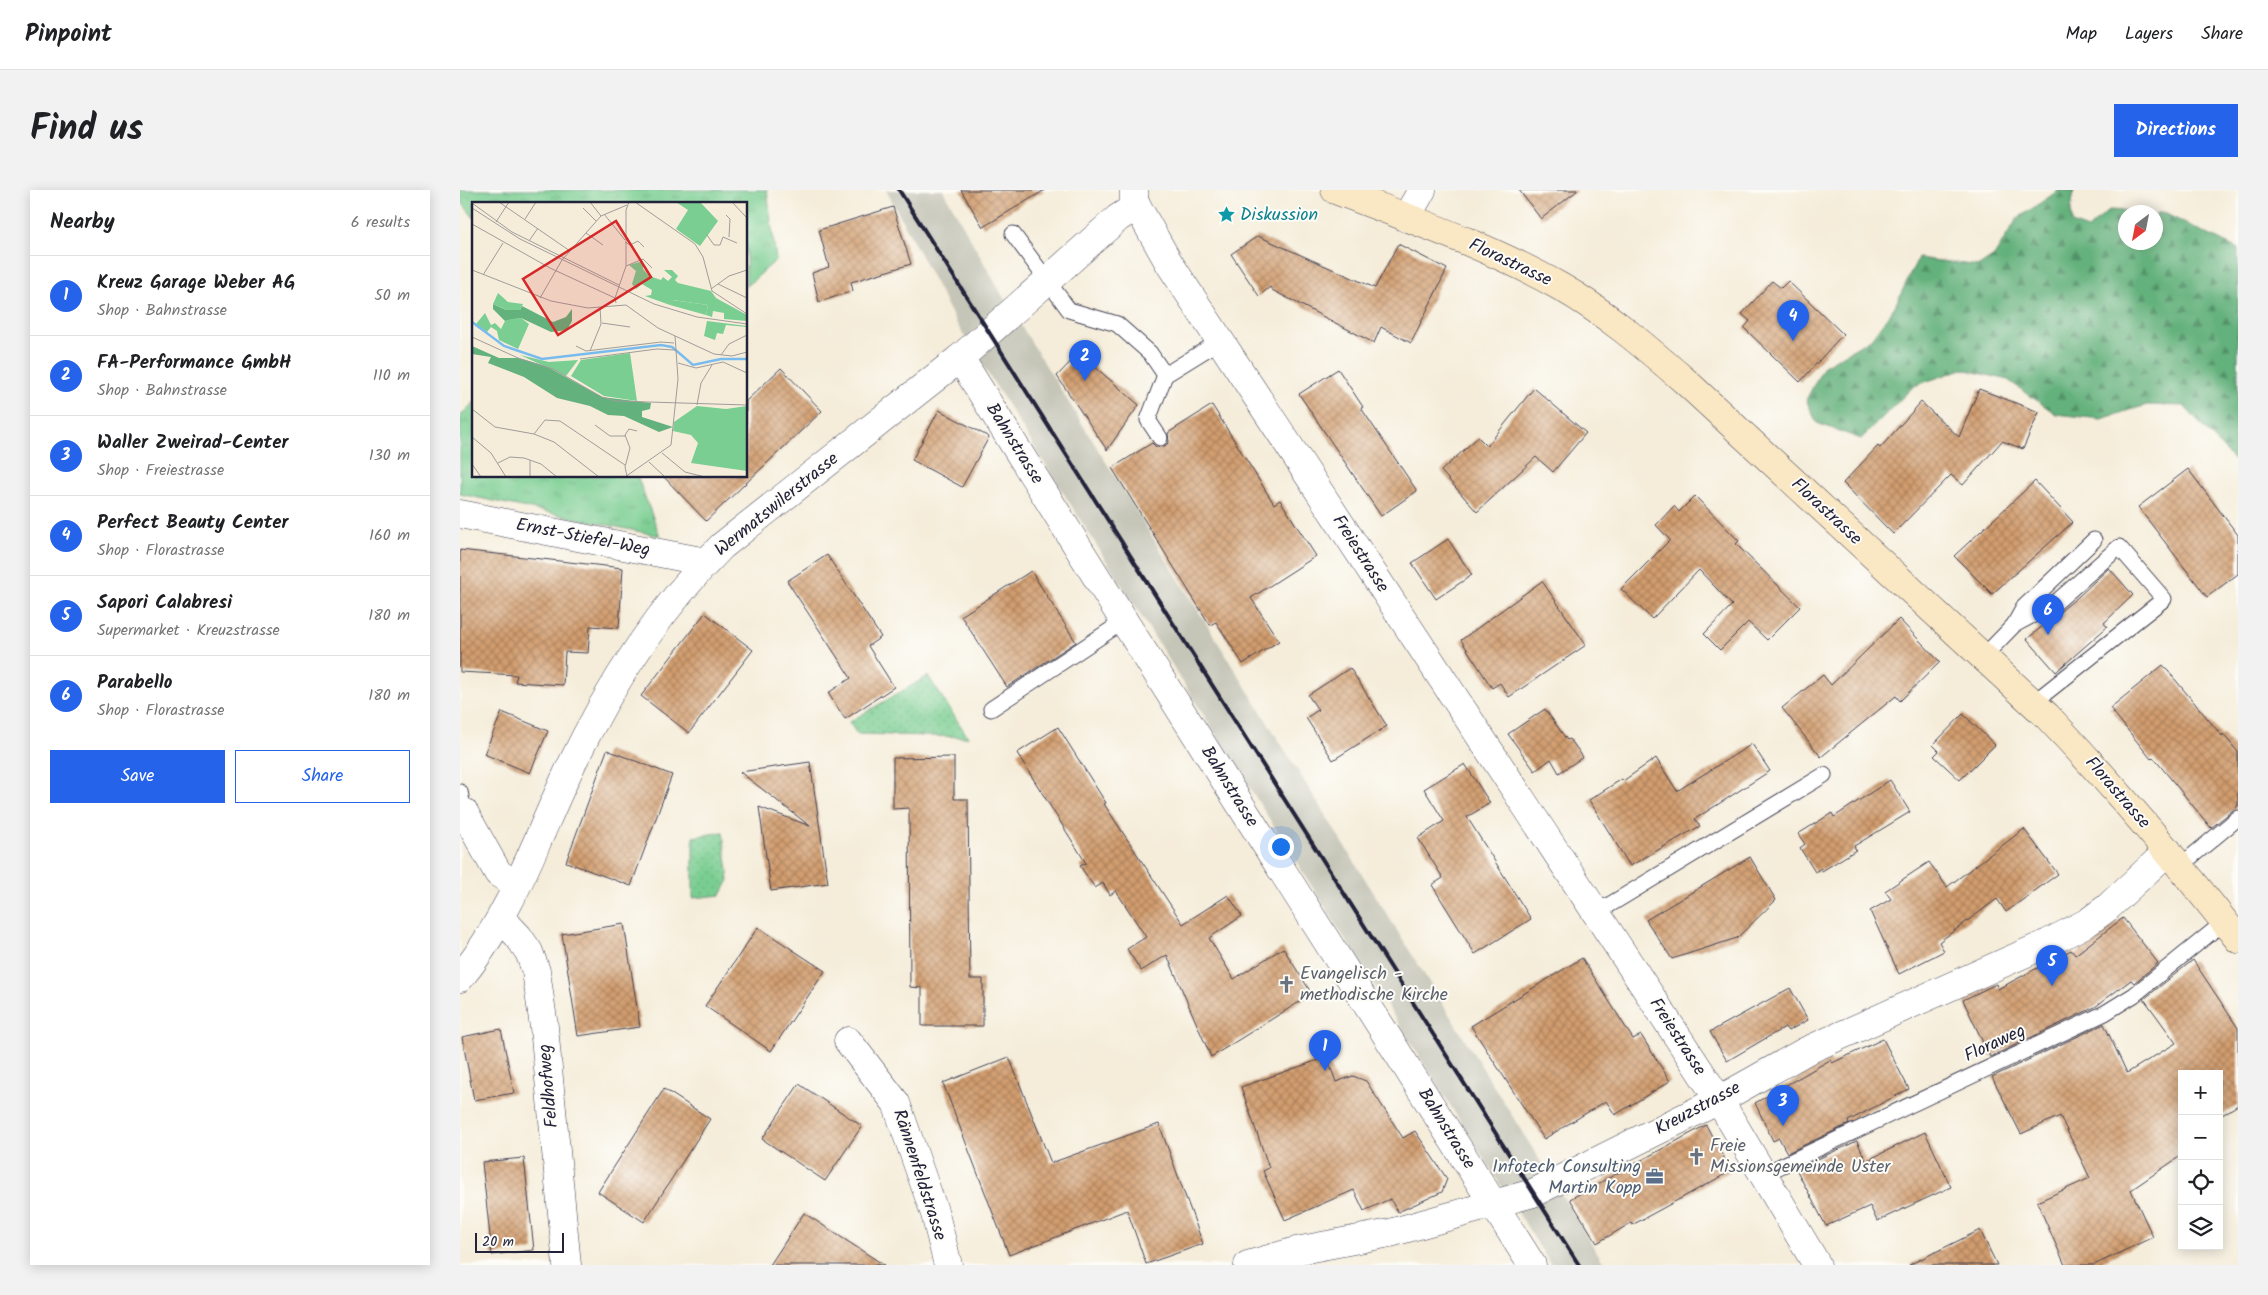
<!DOCTYPE html>
<html lang="en">
<head>
<meta charset="utf-8">
<style>
	body { margin:0; font-family:Kalam,sans-serif; background:#f2f2f2; color:#202124 }
	.controls { position:absolute; right:15px; bottom:15px; display:grid; overflow:hidden; border-radius:0px; box-shadow:0 2px 12px #0003 }
	.controls button { width:45px; height:45px; display:grid; place-items:center; padding:0; border:0; border-bottom:1px solid #e0e0e0; background:#fff; color:#202124; font:25px sans-serif }
	.compass { position:absolute; left:1658px; top:15px; width:45px; height:45px; border-radius:50%; background:#fff; box-shadow:0 2px 12px #0003; rotate:212deg }
	.scale { position:absolute; left:15px; bottom:12px; width:89px; box-sizing:border-box; padding-left:5px; border:2px solid #22223b; border-top:0; font-size:14px; line-height:18px; white-space:nowrap; color:#22223b; -webkit-text-stroke:4px #fdfcf7; paint-order:stroke }
	.you { position:absolute; left:820px; top:656px; width:18px; height:18px; margin:-12px; border:4px solid #fff; border-radius:50%; background:#1a73e8; box-shadow:0 0 0 8px #1a73e833 }
	.badge { display:grid; place-items:center; width:32px; height:32px; border-radius:50%; background:#2563eb; color:#fff; font-size:16px; font-weight:700 }
	.pin { position:absolute; translate:-50% -41px; filter:drop-shadow(0 1px 2px #0008) }
	.pin::after { content:''; position:absolute; top:26px; width:18px; height:15px; background:inherit; clip-path:polygon(0 0,100% 0,50% 100%) }
	.list { margin:0; padding:0; list-style:none }
	h2 { display:flex; justify-content:space-between; align-items:center; height:65px; margin:0; padding:0 20px; font-size:21px }
	h2 small { font-size:16px; font-weight:400; color:#757577 }
	.list li { display:grid; grid-template-columns:32px 1fr auto; gap:15px; align-items:center; box-sizing:border-box; height:80px; padding:0 20px; border-top:1px solid #e0e0e0 }
	.list b { display:block; font-size:19px; white-space:nowrap }
	.list p { margin:0; font-size:16px; white-space:nowrap; color:#757577 }
	.list em { font-size:16px; font-style:normal; color:#757577 }
	.actions { display:flex; gap:10px; padding:15px 20px }
	.actions a { flex:1; padding:11px 0; border:1px solid #2563eb; border-radius:0px; text-align:center; font-size:18px; color:#2563eb }
	.actions .main { background:#2563eb; color:#fff }
	.icon { flex:none; width:28px; height:28px; fill:none; stroke:currentColor; stroke-width:2; stroke-linecap:round; stroke-linejoin:round }
	.map { position:relative; flex:none; width:1778px; height:1075px; overflow:hidden; border-radius:0px }
	header { display:flex; align-items:center; gap:30px; box-sizing:border-box; height:70px; padding:0 25px; background:#fff; border-bottom:1px solid #e0e0e0 }
	header strong { font-size:24px }
	nav { display:flex; gap:28px; margin-inline-start:auto; font-size:18px }
	.intro { display:flex; align-items:center; justify-content:space-between; box-sizing:border-box; height:120px; padding:0 30px }
	h1 { margin:0; font-size:35px }
	.button { padding:12px 22px; border-radius:0px; background:#2563eb; color:#fff; font-size:18px; font-weight:700 }
	main { display:flex; gap:30px; padding:0 30px }
	aside { flex:1; background:#fff; border-radius:0px; box-shadow:0 2px 12px #0003 }
	.map>svg:first-child { display:block }
</style>
</head>
<body>
<header>
<strong>Pinpoint</strong>
<nav><a>Map</a><a>Layers</a><a>Share</a></nav>
</header>
<div class="intro"><h1>Find us</h1><a class="button">Directions</a></div>
<main>
<aside>
<h2>Nearby<small>6 results</small></h2>
<ul class="list">
<li><span class="badge">1</span><div><b>Kreuz Garage Weber AG</b><p>Shop · Bahnstrasse</p></div><em>50 m</em></li>
<li><span class="badge">2</span><div><b>FA-Performance GmbH</b><p>Shop · Bahnstrasse</p></div><em>110 m</em></li>
<li><span class="badge">3</span><div><b>Waller Zweirad-Center</b><p>Shop · Freiestrasse</p></div><em>130 m</em></li>
<li><span class="badge">4</span><div><b>Perfect Beauty Center</b><p>Shop · Florastrasse</p></div><em>160 m</em></li>
<li><span class="badge">5</span><div><b>Sapori Calabresi</b><p>Supermarket · Kreuzstrasse</p></div><em>180 m</em></li>
<li><span class="badge">6</span><div><b>Parabello</b><p>Shop · Florastrasse</p></div><em>180 m</em></li>
</ul>
<div class="actions"><a class="main">Save</a><a>Share</a></div>
</aside>
<div class="map">
<svg width="1778" height="1075" viewBox="0 0 1778 1075">
	<defs>
		<pattern id="grass-tufts" width="24" height="20" patternUnits="userSpaceOnUse" patternTransform="scale(1.25)"><rect width="24" height="20" fill="#7ace92"/><path d="M3 7l-1-3M5 7V3M7 7l1-3M15 17l-1-3M17 17v-4M19 17l1-3" fill="none" stroke="#69b17f"/></pattern>
		<pattern id="forest-firs" width="22" height="20" patternUnits="userSpaceOnUse" patternTransform="scale(1.25)"><rect width="22" height="20" fill="#63b17c"/><path d="M5 1l3.5 6h-7zM16 11l3.5 6h-7z" fill="#519067"/></pattern>
		<pattern id="park-dots" width="8" height="8" patternUnits="userSpaceOnUse" patternTransform="scale(1.25)"><rect width="8" height="8" fill="#7ace92"/><path d="M2 2h.1M6 6h.1" fill="none" stroke="#69b17f" stroke-width="1.8" stroke-linecap="round"/></pattern>
		<pattern id="building-cross-hatch" width="8" height="8" patternUnits="userSpaceOnUse" patternTransform="scale(1.25)"><rect width="8" height="8" fill="#d29d6e"/><path d="M0 0l8 8M0 8l8-8" fill="none" stroke="#aa805c"/></pattern>
	</defs>
	<rect width="100%" height="100%" fill="#fdfcf7"/>
	<filter id="ink" filterUnits="userSpaceOnUse"><feTurbulence type="fractalNoise" baseFrequency=".02" numOctaves="2"/><feDisplacementMap in="SourceGraphic" scale="10" xChannelSelector="R" yChannelSelector="G"/><feConvolveMatrix kernelMatrix="1 2 1 2 8 2 1 2 1" color-interpolation-filters="sRGB"/></filter>
	<filter id="wash" filterUnits="userSpaceOnUse"><feTurbulence type="fractalNoise" baseFrequency=".0096" numOctaves="4" result="noise"/><feDisplacementMap in="SourceGraphic" scale="20" xChannelSelector="R" yChannelSelector="G"/><feGaussianBlur stdDeviation="1.12" result="paint"/><feColorMatrix in="noise" values="0 0 0 0 0 0 0 0 0 0 0 0 0 0 0 0 0 1.4 0 .05"/><feComposite in="paint" operator="in"/></filter>
	<g filter="url(#wash)">
		<rect width="100%" height="100%" fill="#f5edda"/>
		<!-- railway -->
		<path fill="#c5c5b8" d="M426 0H483L542 105 1145 1075H1091L498 136Z"/>
		<!-- grass -->
		<g fill="url(#grass-tufts)" stroke="#4e7866">
			<path d="M0 0H307L316 70 286 97V14H14V28L0 10Z"/>
			<path d="M14 212V286H177L200 346 0 304V226Z"/>
		</g>
		<!-- forest -->
		<path fill="url(#forest-firs)" stroke="#426a5c" d="M1599 0H1614L1611 20 1612 33 1628 39 1649 20 1688 22H1666V52H1696V23H1704L1778 59V275L1724 216 1687 215 1641 229 1596 224 1548 190 1502 179 1454 196 1401 249 1357 233 1346 210 1364 176 1411 149 1435 116 1458 68 1519 76 1534 66 1557 29Z"/>
		<!-- park -->
		<g fill="url(#park-dots)" stroke="#4e7866">
			<path d="M468 486 508 547 397 544 389 532Z"/>
			<path d="M263 642 269 690 261 705 233 708V647Z"/>
		</g>
		<g id="blocks">
			<!-- building -->
			<g fill="url(#building-cross-hatch)">
				<path d="M501 0H585L523 37Z"/>
				<path d="M1059 0H1118L1081 29Z"/>
				<path d="M433 17 451 74 391 92 393 101 359 112 352 83 369 77 359 40Z"/>
				<path d="M798 46 915 98 938 54 987 79 951 153 921 137 914 153 812 100 810 97 799 106 771 64Z"/>
				<path d="M1312 91 1321 98 1328 91 1383 144 1340 192 1284 138 1290 131 1282 124Z"/>
				<path d="M619 163 679 215 647 260 597 186Z"/>
				<path d="M321 178 362 221 246 331 203 286H286V211Z"/>
				<path d="M878 179 903 217 901 218 957 301 921 326 839 204Z"/>
				<path d="M1074 198 1126 243 1093 282 1076 267 1017 322 981 281 1018 247 1027 256Z"/>
				<path d="M1519 199 1579 222 1563 259 1542 251 1503 295 1491 285 1433 344 1383 293 1418 256 1420 258 1461 212 1499 247Z"/>
				<path d="M752 215 814 314 820 310 856 366 791 408 819 451 783 474 756 432 750 435 652 278 692 253 696 257 705 256 709 252 708 243Z"/>
				<path d="M479 220 529 247 502 297 452 270Z"/>
				<path d="M1728 279 1778 345V384L1747 407 1678 317Z"/>
				<path d="M1575 291 1613 332 1532 404 1494 366Z"/>
				<path d="M1235 306 1279 351 1276 354 1340 417 1307 450 1288 432 1260 460 1244 444 1272 415 1239 380 1192 429 1161 399 1210 350 1196 335 1214 316 1219 322Z"/>
				<path d="M988 349 1012 385 976 409 952 373Z"/>
				<path d="M0 360 163 378 159 438 130 436 128 463 105 462 103 495 55 492 57 485 0 482Z"/>
				<path d="M367 365 421 447 408 456 434 497 385 529 368 503 391 488 327 391Z"/>
				<path d="M1649 378 1673 405 1644 433 1647 437 1596 482 1567 449 1619 406Z"/>
				<path d="M571 381 616 452 547 497 501 426Z"/>
				<path d="M1082 391 1126 455 1049 507 1040 493 1032 498 1001 450Z"/>
				<path d="M245 423 293 460 229 543 181 506Z"/>
				<path d="M1439 429 1480 472 1440 511 1436 506 1361 567 1322 518 1363 485 1371 495Z"/>
				<path d="M1703 475 1762 546 1763 544 1778 562V616L1751 638 1693 567 1691 569 1650 518Z"/>
				<path d="M890 478 927 536 873 570 846 528 858 520 848 505Z"/>
				<path d="M1085 519 1107 550 1110 549 1123 567 1099 583 1091 569 1075 581 1048 544Z"/>
				<path d="M42 522 88 541 70 583 24 564Z"/>
				<path d="M1503 524 1535 555 1500 590 1474 566 1479 561 1473 555Z"/>
				<path d="M598 537 646 613 644 614 723 734 768 705 782 726 749 748 774 789 823 758 852 804 751 867 707 765 681 781 667 759 686 747 656 701 650 705 643 693 635 698 620 676 626 673 557 563Z"/>
				<path d="M1292 554 1310 581 1235 629 1240 636 1170 676 1129 610 1162 589 1163 591 1196 568 1217 601Z"/>
				<path d="M147 560 212 585 171 696 106 672Z"/>
				<path d="M494 567V609H508L510 789H523V836H462V798L450 797 449 618 433 619V568Z"/>
				<path d="M350 572 368 693 311 701 299 617 350 636 280 582Z"/>
				<path d="M1005 574 1030 613 1007 627 1071 729 1015 764 972 695 983 688 958 648 984 631 964 599Z"/>
				<path d="M1430 590 1450 622 1394 656 1396 660 1362 681 1361 678 1355 682 1340 658 1345 654 1338 644 1372 623 1374 627Z"/>
				<path d="M1564 639 1598 684 1546 722 1537 709 1479 752 1484 761 1439 784 1410 721 1431 709 1425 701 1469 672 1487 697Z"/>
				<path d="M1290 667 1316 710 1277 748 1212 769 1186 730Z"/>
				<path d="M1663 728 1698 773 1674 793 1671 790 1635 817 1530 867 1503 810 1536 794 1538 799 1611 760 1615 765Z"/>
				<path d="M164 734 180 837 118 846 102 744Z"/>
				<path d="M298 737 365 781 311 861 245 816Z"/>
				<path d="M1122 768 1173 849 1181 845 1210 891 1155 925 1146 911 1084 949 1011 836Z"/>
				<path d="M1733 770 1778 838V915L1759 927V884H1722V965L1671 1000 1693 1047 1634 1075H1605L1577 1012 1630 988 1600 926 1561 944 1532 887 1644 834 1667 883 1716 853 1684 809Z"/>
				<path d="M1330 798 1348 830 1328 841 1325 837 1267 871 1250 842Z"/>
				<path d="M41 839 54 903 14 910 2 847Z"/>
				<path d="M1423 849 1449 899 1388 931 1389 934 1327 963 1319 948 1313 951 1295 913 1370 870 1372 873Z"/>
				<path d="M549 867 591 973 699 934 743 1054 686 1074 667 1020 549 1065 483 893Z"/>
				<path d="M867 867 876 892 893 886 906 891 943 948 955 941 987 989 982 1002 938 1022 930 1009 904 1021 894 1000 825 1030 803 981 809 978 781 897Z"/>
				<path d="M339 894 402 936 365 991 302 949Z"/>
				<path d="M204 899 250 929 184 1032 138 1002Z"/>
				<path d="M1246 935 1271 981 1172 1035 1171 1033 1137 1053 1110 1009Z"/>
				<path d="M1465 942 1491 997 1417 1031 1410 1016 1366 1036 1336 979 1397 951 1406 971Z"/>
				<path d="M64 968 74 1060 32 1065 22 972Z"/>
				<path d="M344 1023 424 1075H310Z"/>
				<path d="M1520 1040 1537 1075H1449Z"/>
			</g>
		</g>
	</g>
	<g filter="url(#ink)">
		<use href="#blocks" fill-opacity="0" stroke="#424053" stroke-width="1"/>
		<g fill="none" stroke-linecap="round" stroke-linejoin="round">
			<defs>
				<g id="service">
					<path d="M553 44 609 120 657 134 690 163 705 185"/>
					<path d="M700 248 688 230 705 185 760 151"/>
					<path d="M1554 435 1594 414 1659 357 1704 409 1573 513"/>
					<path d="M1523 467 1554 435 1564 417 1634 350"/>
					<path d="M531 519 664 431"/>
					<path d="M0 602 4 622"/>
					<path d="M1720 676 1778 628"/>
					<path d="M1136 723 1364 585"/>
					<path d="M1304 984 1645 823 1674 805 1764 732"/>
				</g>
				<g id="minor">
					<path d="M674 0V9L677 16 709 73 1259 910 1357 1075"/>
					<path d="M946 28 962 0"/>
					<path d="M500 168 664 431 1072 1075"/>
					<path d="M0 324 246 372"/>
					<path d="M0 621 4 622 38 683 56 695"/>
					<path d="M41 728 58 746 69 762 76 781 84 837 107 1075"/>
					<path d="M0 788C50 728 76 650 109 580 148 498 197 421 262 356L500 168 658 28 677 16"/>
					<path d="M388 851 436 913 475 1024 488 1075"/>
					<path d="M788 1075 836 1061 930 1043 1073 1003 1259 910 1346 861 1588 753 1628 732 1647 718 1708 661"/>
				</g>
				<path id="secondary" d="M875 0C950 29 1028 56 1099 96 1145 122 1186 157 1226 192L1587 526C1655 597 1718 672 1778 749"/>
			</defs>
			<!-- service casing -->
			<use href="#service" stroke="#424053" stroke-width="17"/>
			<!-- minor casing -->
			<use href="#minor" stroke="#424053" stroke-width="29"/>
			<!-- secondary casing -->
			<use href="#secondary" stroke="#424053" stroke-width="29"/>
			<!-- service -->
			<use href="#service" stroke="#fff" stroke-width="15"/>
			<!-- minor -->
			<use href="#minor" stroke="#fff" stroke-width="28"/>
			<!-- secondary -->
			<use href="#secondary" stroke="#fae7c3" stroke-width="28"/>
			<!-- rail -->
			<path stroke="#22223b" stroke-width="4" d="M439 0 1119 1075"/>
		</g>
	</g>
	<!-- icons -->
	<defs>
		<symbol id="sight-bare" viewBox="-9 -9 18 18"><path d="M0-6L1.8-2.2L6-1.7L2.9 1.2L3.7 5.4L0 3.3L-3.7 5.4L-2.9 1.2L-6-1.7L-1.8-2.2Z" fill="#0f9aa8" stroke="#fdfcf7" stroke-width="2.5" paint-order="stroke"/></symbol>
		<symbol id="church-bare" viewBox="-9 -9 18 18"><path d="M-1.2-6h2.4v3.5h3.3v2.4h-3.3V6h-2.4V-.1h-3.3v-2.4h3.3Z" fill="#6b7280" stroke="#fdfcf7" stroke-width="2.5" paint-order="stroke"/></symbol>
		<symbol id="office-bare" viewBox="-9 -9 18 18"><path d="M-6-3h4V-5.5h4V-3h4V5H-6ZM-1-4.5V-3h2v-1.5ZM-6 0V1H6V0Z" fill="#5c6f8a" stroke="#fdfcf7" stroke-width="2.5" paint-order="stroke"/></symbol>
	</defs>
	<g fill-rule="evenodd">
		<use href="#sight-bare" x="754" y="12" width="25" height="25"/>
		<use href="#church-bare" x="814" y="782" width="25" height="25"/>
		<use href="#church-bare" x="1224" y="954" width="25" height="25"/>
		<use href="#office-bare" x="1182" y="974" width="25" height="25"/>
	</g>
	<g text-anchor="middle" dominant-baseline="central" stroke-width="4" stroke-linejoin="round" paint-order="stroke">
		<!-- culture labels -->
		<g font-size="18" fill="#0d838f" stroke="#fdfcf7" text-anchor="start">
			<text x="780" y="25">Diskussion</text>
		</g>
		<!-- street labels -->
		<g font-size="18" fill="#22223b" stroke="#fdfcf7">
			<text transform="translate(1050 73) rotate(25)">Florastrasse</text>
			<text transform="translate(554 254) rotate(58)">Bahnstrasse</text>
			<text transform="translate(317 315) rotate(-39)">Wermatswilerstrasse</text>
			<text transform="translate(1366 322) rotate(43)">Florastrasse</text>
			<text transform="translate(123 348) rotate(11)">Ernst-Stiefel-Weg</text>
			<text transform="translate(900 364) rotate(57)">Freiestrasse</text>
			<text transform="translate(769 597) rotate(58)">Bahnstrasse</text>
			<text transform="translate(1657 603) rotate(49)">Florastrasse</text>
			<text transform="translate(1217 847) rotate(57)">Freiestrasse</text>
			<text transform="translate(1535 854) rotate(-25)">Floraweg</text>
			<text transform="translate(89 896) rotate(-95)">Feldhofweg</text>
			<text transform="translate(1238 919) rotate(-28)">Kreuzstrasse</text>
			<text transform="translate(986 939) rotate(58)">Bahnstrasse</text>
			<text transform="translate(459 985) rotate(72)">Rännenfeldstrasse</text>
		</g>
		<!-- worship labels -->
		<g font-size="18" fill="#5b616d" stroke="#fdfcf7" text-anchor="start">
			<text x="840" y="784">Evangelisch -<tspan x="840" dy="21">methodische Kirche</tspan></text>
			<text x="1250" y="956">Freie<tspan x="1250" dy="21">Missionsgemeinde Uster</tspan></text>
		</g>
		<!-- service labels -->
		<g font-size="18" fill="#4e5e75" stroke="#fdfcf7" text-anchor="end">
			<text x="1181" y="977">Infotech Consulting<tspan x="1181" dy="21">Martin Kopp</tspan></text>
		</g>
	</g>
	<!-- overview -->
	<g transform="translate(12 12)">
		<rect width="275" height="275" fill="#f5edda"/>
		<path d="M204 0H228L246 19 228 44 204 27 216 8ZM171 59V67L177 74 189 78 191 75 196 79 200 75 192 68H200L206 74 203 78 206 81 239 89 244 96 275 113V119L252 117V111L241 109 240 115 234 113 236 103 201 98 198 103 173 94 179 93 180 88 170 82 164 87 160 82 164 69 157 63ZM225 204 254 207 275 204V269L219 261 226 241 219 233 201 229 202 220Z" fill="#7ace92"/>
		<path d="M21 102 34 108H48L50 104 81 120 94 115 100 107V119L95 128 79 130 49 116 33 119 21 107ZM0 144 27 156H46L74 164 130 195 179 201 178 207 170 209V215L201 225 187 230 152 214 136 213 118 204 85 196 52 175 16 161 19 155 0 152Z" fill="#63b17c"/>
		<path d="M13 111 19 123 23 121 29 127 33 119 39 117 49 116 57 122 46 147 27 138 25 129 19 125 15 130 4 122ZM48 153 77 160 106 158 94 174Z" fill="#7ace92"/>
		<path d="M26 91 36 100 51 102 48 108H34L21 102ZM200 98 236 103 234 113 198 103ZM235 119 275 124V125L254 123 251 132 245 131 243 138 232 134ZM158 151 165 199 132 194 99 174 109 158Z" fill="#7ace92"/>
		<path fill="none" stroke="#78bbee" stroke-width="2.5" d="M0 120 32 144 70 157 189 143 200 145 221 163 249 157H275"/>
		<path fill="none" stroke="#a19c9a" stroke-width="1" d="M27 0 98 49M118 0 129 14M163 0 223 42 231 55 240 89 275 112M260 0 275 16M0 1 40 30 147 83M0 6 48 37 182 102 225 115 275 122M111 6 124 19M132 12 153 38M254 13 258 17 257 35M53 17 64 0M24 20 37 0M0 22 78 66 143 96 144 101M114 31 131 43M235 33 242 43H248L251 35 265 41M57 39 66 26M153 40 158 43 166 39 172 45M154 64 171 57 180 66M0 68 79 99 116 106 154 103 186 126 242 152 260 154 275 150M11 73 31 41M246 82 275 96M239 87 257 74 275 68M68 96 90 58 129 14 155 3M143 96 154 64V8L157 0M130 121 158 125M0 135 46 156 81 167 130 195 144 199 275 203M104 144 114 149 189 140 202 141M118 149 129 122 128 105M249 153 257 142 275 133M108 157 185 147 203 148M206 161 224 166 251 160 275 171M225 203 229 181 240 163M0 207 23 225 62 232 82 240 127 275M123 223 138 234H154M62 232 73 218 88 219 153 263M0 235 19 251 34 275M190 251 213 270 233 275M177 260 193 275M26 261 38 255 52 256 69 262 85 275M0 262 9 275M155 274 153 265 158 246 153 233 157 227 165 229M58 275V258M153 275 199 243 206 177 203 134"/>
		<path fill="#d62828" fill-opacity="0.15" stroke="#d62828" stroke-width="2.5" d="M144 19 179 75 86 133 51 77Z"/>
		<rect width="275" height="275" fill="none" stroke="#22223b" stroke-width="2.5"/>
	</g>
</svg>
<div class="controls">
<button>+</button>
<button>−</button>
<button><svg class="icon" aria-label="locate" viewBox="0 0 24 24"><circle cx="12" cy="12" r="6"/><path d="M12 2v4M12 18v4M2 12h4M18 12h4"/></svg></button>
<button><svg class="icon" aria-label="layers" viewBox="0 0 24 24"><path d="M12 4l9 5-9 5-9-5zM3 14l9 5 9-5"/></svg></button>
</div>
<svg class="compass" viewBox="-18 -18 36 36"><path d="M0-13l5 13h-10z" fill="#e53935"/><path d="M0 13l5-13h-10z" fill="#757577"/></svg>
<div class="scale">20 m</div>
<div class="you"></div>
<div class="pin badge" style="left:865px;top:881px">1</div>
<div class="pin badge" style="left:625px;top:191px">2</div>
<div class="pin badge" style="left:1323px;top:936px">3</div>
<div class="pin badge" style="left:1333px;top:151px">4</div>
<div class="pin badge" style="left:1592px;top:796px">5</div>
<div class="pin badge" style="left:1588px;top:445px">6</div>
</div>
</main>
</body>
</html>
